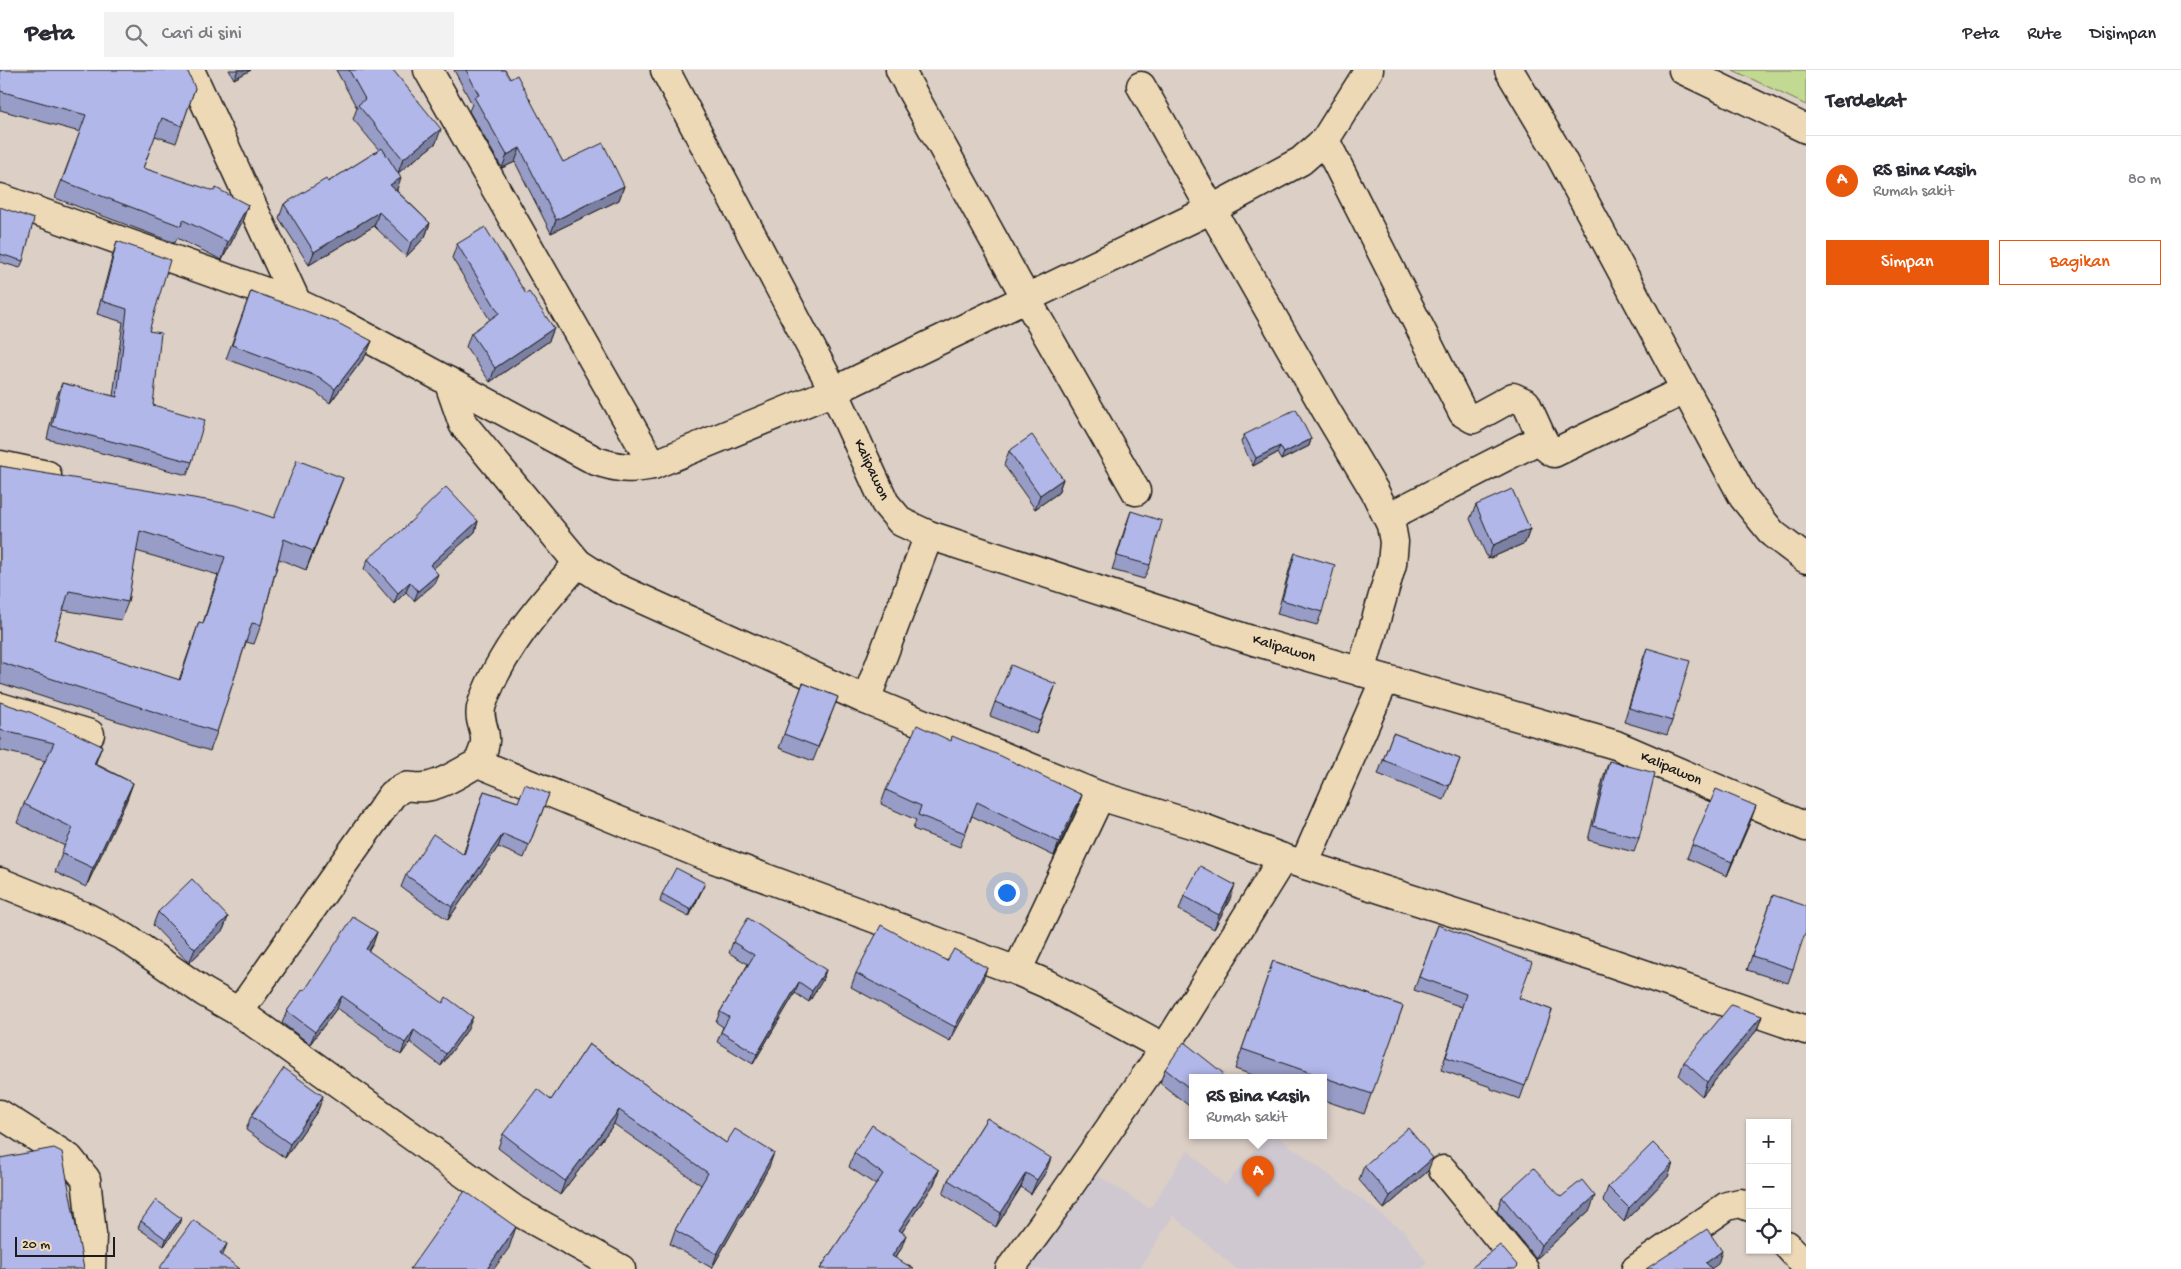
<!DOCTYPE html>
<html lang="id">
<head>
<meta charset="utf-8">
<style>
	body { margin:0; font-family:"Gochi Hand",sans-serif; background:#f2f2f3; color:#2b2b33 }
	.controls { position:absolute; right:15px; bottom:15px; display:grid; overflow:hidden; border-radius:0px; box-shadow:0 1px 4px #0004 }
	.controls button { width:45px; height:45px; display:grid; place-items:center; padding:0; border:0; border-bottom:1px solid #e1e1e2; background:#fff; color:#2b2b33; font:25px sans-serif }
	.scale { position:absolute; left:15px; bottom:12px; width:100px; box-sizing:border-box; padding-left:5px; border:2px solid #1c1c1c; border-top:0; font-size:14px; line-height:18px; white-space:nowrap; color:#1c1c1c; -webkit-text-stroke:4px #eed9b7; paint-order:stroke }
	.you { position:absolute; left:1006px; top:822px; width:18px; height:18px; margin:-12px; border:4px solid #fff; border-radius:50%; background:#1a73e8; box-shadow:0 0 0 8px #1a73e833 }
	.badge { display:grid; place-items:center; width:32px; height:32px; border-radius:50%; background:#ea580c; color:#fff; font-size:16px; font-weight:700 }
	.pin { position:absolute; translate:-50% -41px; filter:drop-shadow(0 1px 2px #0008) }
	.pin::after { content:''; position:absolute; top:26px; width:18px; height:15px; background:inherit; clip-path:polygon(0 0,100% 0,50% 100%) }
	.popup { position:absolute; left:1189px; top:1004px; width:138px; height:65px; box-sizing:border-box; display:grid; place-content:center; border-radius:0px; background:#fff; filter:drop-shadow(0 1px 4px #0005); font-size:16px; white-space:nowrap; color:#7c7c81 }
	.popup b { font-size:19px; color:#2b2b33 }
	.popup::after { content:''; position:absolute; left:50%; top:100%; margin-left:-10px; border:10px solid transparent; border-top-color:#fff }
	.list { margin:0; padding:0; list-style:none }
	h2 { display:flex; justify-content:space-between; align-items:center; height:65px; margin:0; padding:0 20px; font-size:21px }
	h2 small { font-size:16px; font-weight:400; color:#7c7c81 }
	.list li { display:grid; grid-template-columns:32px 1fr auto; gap:15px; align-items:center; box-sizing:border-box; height:90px; padding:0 20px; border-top:1px solid #e1e1e2 }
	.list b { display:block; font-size:19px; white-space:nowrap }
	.list p { margin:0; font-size:16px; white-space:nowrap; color:#7c7c81 }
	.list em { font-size:16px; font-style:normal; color:#7c7c81 }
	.actions { display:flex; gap:10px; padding:15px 20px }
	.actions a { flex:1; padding:11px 0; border:1px solid #ea580c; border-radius:0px; text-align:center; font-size:18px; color:#ea580c }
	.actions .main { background:#ea580c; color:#fff }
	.icon { flex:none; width:28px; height:28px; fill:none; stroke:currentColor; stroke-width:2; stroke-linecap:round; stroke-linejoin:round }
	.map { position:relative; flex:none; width:1806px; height:1199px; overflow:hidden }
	header { display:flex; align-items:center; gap:30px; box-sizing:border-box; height:70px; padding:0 25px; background:#fff; border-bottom:1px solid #e1e1e2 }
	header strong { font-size:24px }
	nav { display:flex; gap:28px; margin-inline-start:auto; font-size:18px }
	.search { width:350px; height:45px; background:#f2f2f3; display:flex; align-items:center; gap:12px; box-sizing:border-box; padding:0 18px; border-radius:0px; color:#7c7c81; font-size:19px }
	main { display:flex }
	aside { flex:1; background:#fff }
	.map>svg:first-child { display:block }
</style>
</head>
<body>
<header>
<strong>Peta</strong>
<div class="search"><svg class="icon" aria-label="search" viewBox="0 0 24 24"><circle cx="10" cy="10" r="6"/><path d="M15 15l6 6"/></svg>Cari di sini</div>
<nav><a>Peta</a><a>Rute</a><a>Disimpan</a></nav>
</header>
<main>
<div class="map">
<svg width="1806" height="1199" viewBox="0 0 1806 1199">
	<rect width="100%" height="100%" fill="#dccfc6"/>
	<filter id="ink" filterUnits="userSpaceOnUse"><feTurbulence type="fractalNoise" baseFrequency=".02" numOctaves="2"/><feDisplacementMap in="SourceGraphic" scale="10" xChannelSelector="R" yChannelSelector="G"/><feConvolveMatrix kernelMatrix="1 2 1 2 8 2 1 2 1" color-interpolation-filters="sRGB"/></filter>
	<g filter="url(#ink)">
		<!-- built -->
		<path fill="#cfc8d0" d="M1267 1066H1277L1405 1162 1427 1193 1421 1199H1237L1173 1146 1139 1199H1020L1088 1099 1150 1139 1187 1080 1225 1115Z"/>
		<!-- green -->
		<path fill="#c1d990" stroke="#6e7a56" d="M1733 0H1806V35Z"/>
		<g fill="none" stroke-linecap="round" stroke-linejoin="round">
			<defs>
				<g id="minor">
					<path d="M190 0 297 233"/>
					<path d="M428 0 653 395"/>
					<path d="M665 0 834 321 885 433 901 452 929 465 1254 571 1616 675 1806 757"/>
					<path d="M900 0 1026 228 1136 421"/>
					<path d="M1509 0 1559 84 1743 427 1773 464 1806 489"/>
					<path d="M1683 0 1806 59"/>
					<path d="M1141 16 1326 340 1375 422 1391 455 1394 472 1392 494 1361 602"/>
					<path d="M1325 70 1463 343 1473 349 1513 327 1526 333 1542 368 1388 447"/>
					<path d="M0 128 297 233 340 253 596 391C617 398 631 400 653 395L834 321 1212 139 1301 91 1325 70 1369 0"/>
					<path d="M448 311 463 354 578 493 615 517 866 630 1100 726 1198 756 1283 788 1609 892 1806 960"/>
					<path d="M1542 368 1549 380 1554 383 1685 320"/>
					<path d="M0 395 47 405"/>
					<path d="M866 630 929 465"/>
					<path d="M0 637 90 664"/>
					<path d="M478 693C481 686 485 678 485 671 486 658 477 650 482 634 501 580 541 535 578 493"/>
					<path d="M1304 794 1385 609"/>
					<path d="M0 812 86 847 126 868 204 922 239 942 515 1140 621 1199"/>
					<path d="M1017 901 1100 726"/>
					<path d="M239 942 392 725C410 711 407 719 425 717 443 715 462 701 478 693L698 783 1017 901 1047 914 1165 978"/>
					<path d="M0 1044 69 1088 86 1109 92 1164 91 1199"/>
					<path d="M1443 1100 1524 1199"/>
					<path d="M1787 1175 1806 1196"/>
					<path d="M1010 1199 1044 1153 1165 978 1283 788"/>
					<path d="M1636 1199 1727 1136 1740 1133 1750 1137"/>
				</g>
			</defs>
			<!-- minor casing -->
			<use href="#minor" stroke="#1c1c1c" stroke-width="31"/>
			<!-- minor -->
			<use href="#minor" stroke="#eed9b7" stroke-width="28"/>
		</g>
		<!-- wall -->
		<g fill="#989dc8" stroke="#1c1c1c" fill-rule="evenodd">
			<path d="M0 0 195 18 176 73 155 66 143 98 248 135 242 152 222 190 177 168 175 173 55 128 80 62 0 40Z"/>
			<path d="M229 0H251L234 9Z"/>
			<path d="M336 0H393L436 73 398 103 397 121 430 153 425 167 406 187 374 156 309 195 279 148 284 134 328 112 379 80 353 49 357 38Z"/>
			<path d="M454 0H505L510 9 563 92 624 116 619 130 551 163 515 92 502 98 469 41 472 34Z"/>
			<path d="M0 137 23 191 20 198 0 192Z"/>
			<path d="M117 171 149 261 153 335 192 392 187 405 47 369 57 326 62 313 113 326 123 252 97 244 113 184Z"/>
			<path d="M457 174 526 224 554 258 549 271 490 312 466 277 471 263 490 250 452 188Z"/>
			<path d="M251 221 372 271 366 285 330 333 314 321 226 289Z"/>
			<path d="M1244 365 1311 369 1309 376 1281 390 1277 383 1253 396 1241 372Z"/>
			<path d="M1009 381 1063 409 1058 423 1035 439 1004 395Z"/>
			<path d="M0 396 274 448 343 408 306 500 279 489 261 555 254 574 246 572 217 662 210 681 0 613ZM136 481 218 505 203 553 199 552 179 610 54 570 63 540 121 550 128 532Z"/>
			<path d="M1476 435 1530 459 1525 473 1488 489 1470 449Z"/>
			<path d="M1131 441 1150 495 1144 509 1112 500 1126 455Z"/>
			<path d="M478 451 475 462 433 498 434 514 414 531 406 522 394 534 364 499 368 489Z"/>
			<path d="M1295 483 1322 542 1317 555 1277 544 1290 497Z"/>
			<path d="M1647 578 1672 651 1667 665 1624 652 1642 592Z"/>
			<path d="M803 613 838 627 813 691 779 678Z"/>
			<path d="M1051 628 1036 664 990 646 995 632Z"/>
			<path d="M0 632 96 694 133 713 126 732 86 817 55 802 65 776 17 753 24 734 45 691 0 680Z"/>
			<path d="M1393 663 1460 689 1444 730 1378 704Z"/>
			<path d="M951 671 1082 725 1077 739 1054 786 972 746 960 777 913 759 916 750 881 734 886 720Z"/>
			<path d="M1609 691 1639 768 1634 782 1588 770 1604 705Z"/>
			<path d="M484 721 518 732 549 724 524 788 498 777 448 850 401 817 406 805 463 785Z"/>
			<path d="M1751 750 1727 806 1687 788 1692 775Z"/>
			<path d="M702 820 689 847 660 832 662 824Z"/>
			<path d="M1773 825 1793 899 1788 913 1747 900Z"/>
			<path d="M1184 826 1230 829 1214 859 1179 840Z"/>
			<path d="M158 842 228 847 223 860 189 893 153 855Z"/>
			<path d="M1438 855 1519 928 1552 940 1520 1029 1491 1019V1017L1441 1000 1462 937 1414 920Z"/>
			<path d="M377 862 373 874 368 881 468 959 441 996 410 972 401 985 379 969V967L337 938 310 974 282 953 287 941 305 920Z"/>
			<path d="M733 872 826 900 822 911 809 932 795 923 753 994 717 972 723 957 716 952 720 942 748 894 729 883Z"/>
			<path d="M1273 891 1403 936 1364 1044 1323 1030V1008H1261L1235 999Z"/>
			<path d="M856 903 982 912 950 971 851 917Z"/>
			<path d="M1762 946 1757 960 1702 1026 1679 1006 1684 992Z"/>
			<path d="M589 974 726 1073 769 1097 712 1198 670 1174 675 1160 701 1115 614 1054 560 1125 498 1078 503 1064 551 1030Z"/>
			<path d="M1165 999 1193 1008V1039L1160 1013Z"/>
			<path d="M323 1026 318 1040 285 1088 246 1060 251 1046Z"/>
			<path d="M987 1048 1046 1102 1031 1124 1021 1117 996 1157 943 1124 948 1110Z"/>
			<path d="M854 1083 939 1100 934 1114 902 1162 901 1179 895 1188 820 1199 876 1115 849 1097Z"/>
			<path d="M1673 1093 1668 1107 1624 1152 1603 1131 1608 1117Z"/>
			<path d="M1364 1096 1428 1101 1384 1139 1359 1110Z"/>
			<path d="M1502 1127H1561L1590 1140 1536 1189 1497 1141Z"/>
			<path d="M141 1151 179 1155 164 1176 138 1158Z"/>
		</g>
		<!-- shaded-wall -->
		<g fill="#7c80a3" stroke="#1c1c1c">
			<path d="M238 0H251L234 9Z"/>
			<path d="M441 59 436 73 398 103 403 89Z"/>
			<path d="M520 78 515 92 502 98 507 85Z"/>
			<path d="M401 108 396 122 390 115Z"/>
			<path d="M624 116 619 130 551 163 556 150Z"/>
			<path d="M248 135 242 152 222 190 228 172Z"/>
			<path d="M379 142 374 156 309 195 314 182Z"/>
			<path d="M430 153 425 167 406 187 411 173Z"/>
			<path d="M554 258 549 271 490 312 495 298Z"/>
			<path d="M372 271 366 285 330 333 335 319Z"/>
			<path d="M1311 369 1309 376 1281 390 1284 383Z"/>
			<path d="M1280 376 1277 383 1253 396 1256 388Z"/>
			<path d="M343 408 336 426 306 500 313 481Z"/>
			<path d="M1063 409 1058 423 1035 439 1040 425Z"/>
			<path d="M478 451 475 462 426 505 430 495Z"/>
			<path d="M1530 459 1525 473 1488 489 1493 475Z"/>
			<path d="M438 504 434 514 414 531 418 521Z"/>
			<path d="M410 512 406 522 394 534 398 523Z"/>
			<path d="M1056 614 1051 628 1036 664 1041 651Z"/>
			<path d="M102 676 95 695 94 694Z"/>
			<path d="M133 713 126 732 86 817 93 798Z"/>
			<path d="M1082 725 1077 739 1054 786 1059 772Z"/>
			<path d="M1756 736 1751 750 1727 806 1732 792Z"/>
			<path d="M503 764 498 777 448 850 452 837Z"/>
			<path d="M705 813 702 820 689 847 691 840Z"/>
			<path d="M1235 815 1230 829 1214 859 1219 845Z"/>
			<path d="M228 847 223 860 189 893 195 879Z"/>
			<path d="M377 862 373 874 361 892 366 879Z"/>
			<path d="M987 898 982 912 950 971 955 957Z"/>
			<path d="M826 900 822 911 809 932 812 921Z"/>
			<path d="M799 912 795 923 753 994 757 984Z"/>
			<path d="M342 926 337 938 310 974 315 962Z"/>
			<path d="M1762 946 1757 960 1702 1026 1707 1012Z"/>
			<path d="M473 947 468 959 441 996 446 984Z"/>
			<path d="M414 960 410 972 401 985 405 973Z"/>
			<path d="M323 1026 318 1040 285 1088 290 1074Z"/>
			<path d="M619 1040 614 1054 560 1125 565 1111Z"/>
			<path d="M774 1083 769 1097 712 1198 717 1184Z"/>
			<path d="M1051 1088 1046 1102 1031 1124 1037 1110Z"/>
			<path d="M1433 1088 1428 1101 1384 1139 1390 1126Z"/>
			<path d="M1673 1093 1668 1107 1624 1152 1629 1138Z"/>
			<path d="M939 1100 934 1114 894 1174 899 1160Z"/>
			<path d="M1026 1103 1021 1117 996 1157 1001 1143Z"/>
			<path d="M1595 1126 1590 1140 1536 1189 1541 1175Z"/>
			<path d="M181 1148 179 1155 164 1176 166 1169Z"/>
			<path d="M516 1157 509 1178 494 1199H487Z"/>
			<path d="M906 1165 901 1179 887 1199 892 1186Z"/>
			<path d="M227 1174 222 1188 220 1184Z"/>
			<path d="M1722 1181 1718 1194 1711 1199 1706 1193Z"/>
		</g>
		<!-- building -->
		<g fill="#b1b7e9" stroke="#1c1c1c" fill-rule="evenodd">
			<path d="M0 0H183L188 2 195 18 182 56 162 48 143 98 214 121 216 118 248 135 228 172 183 150 181 156 62 111 86 45 0 21Z"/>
			<path d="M349 0H393L441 59 403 89 358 35 365 29Z"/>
			<path d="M466 0H505L510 9 517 5 563 92 603 73 624 116 556 150 520 78 507 85 474 27 479 25Z"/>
			<path d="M382 78 401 108 390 115 430 153 411 173 379 142 314 182 284 134 326 109 328 112Z"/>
			<path d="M0 137 34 149 23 191 0 184Z"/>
			<path d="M485 157 526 224 529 222 554 258 495 298 471 263 499 243 457 174Z"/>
			<path d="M117 171 170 190 149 261 161 263 153 335 205 350 192 392 52 356 62 313 117 327 127 239 102 231Z"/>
			<path d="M251 221 336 252 372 271 335 319 319 307 232 275Z"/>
			<path d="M1296 339 1311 369 1284 383 1280 376 1256 388 1244 365Z"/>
			<path d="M1032 365 1063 409 1040 425 1009 381Z"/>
			<path d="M297 390 343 408 313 481 284 469 261 555 252 553 217 662 0 592V396L236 435 274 448ZM140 461 225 487 203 554 199 552 180 610 54 570 69 521 128 532Z"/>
			<path d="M446 417 478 451 430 495 438 504 418 521 410 512 398 523 368 489 400 462Z"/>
			<path d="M1512 419 1530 459 1493 475 1476 435Z"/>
			<path d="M1131 441 1162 451 1150 495 1117 486Z"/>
			<path d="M1295 483 1335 495 1322 542 1282 530Z"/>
			<path d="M1647 578 1690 591 1672 651 1629 638Z"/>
			<path d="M1011 595 1056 614 1041 651 995 632Z"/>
			<path d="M803 613 838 627 818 677 784 664Z"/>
			<path d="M0 632 30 642 102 676 94 694 133 713 93 798 61 783 73 758 24 734 54 673 0 660Z"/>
			<path d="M917 655 951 671 952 666 1001 686 1082 725 1059 772 977 732 965 763 918 745 921 736 886 720Z"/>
			<path d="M1393 663 1460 689 1449 716 1383 690Z"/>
			<path d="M1609 691 1655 703 1639 768 1593 756Z"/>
			<path d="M525 714 549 724 529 775 503 764 452 837 406 805 433 764 464 785 484 721 518 732Z"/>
			<path d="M1716 719 1756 736 1732 792 1692 775Z"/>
			<path d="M1200 796 1235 815 1219 845 1184 826Z"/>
			<path d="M676 798 705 813 691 840 662 824Z"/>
			<path d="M192 809 228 847 195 879 158 842Z"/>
			<path d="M1773 825 1806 836V860L1793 899 1752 886Z"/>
			<path d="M353 847 377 862 366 879 443 933 446 927 473 947 446 984 414 960 405 973 383 957 384 956 342 926 315 962 287 941 303 919 305 920Z"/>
			<path d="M748 848 826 900 812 921 799 912 757 984 721 962 729 947 720 942 754 885 733 872Z"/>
			<path d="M881 855 947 891 954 879 987 898 955 957 856 903Z"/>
			<path d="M1438 855 1532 892 1519 928 1552 940 1525 1016 1495 1005 1496 1004 1446 987 1466 924 1419 907Z"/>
			<path d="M1273 891 1403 936 1372 1024 1242 979Z"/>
			<path d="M1731 935 1762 946 1707 1012 1684 992Z"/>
			<path d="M1184 972 1223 1003 1219 1008H1193V1021L1165 999Z"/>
			<path d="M589 974 726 1073 735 1059 774 1083 717 1184 675 1160 708 1103 619 1040 565 1111 503 1064 537 1019 551 1030Z"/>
			<path d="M284 998 323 1026 290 1074 251 1046Z"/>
			<path d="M987 1048 1051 1088 1037 1110 1026 1103 1001 1143 948 1110Z"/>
			<path d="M872 1055 939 1100 899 1160 906 1165 892 1186 914 1199H820L883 1104 854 1083Z"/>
			<path d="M1408 1058 1433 1088 1390 1126 1364 1096Z"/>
			<path d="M1653 1073 1673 1093 1629 1138 1608 1117Z"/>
			<path d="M54 1078 62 1082 84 1199H0V1088Z"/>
			<path d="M1534 1098 1561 1127 1582 1110 1595 1126 1541 1175 1502 1127Z"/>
			<path d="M465 1121 516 1157 487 1199H410Z"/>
			<path d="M156 1130 181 1148 166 1169 141 1151Z"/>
			<path d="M193 1150 227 1174 220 1184 240 1199H159Z"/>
			<path d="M1707 1159 1722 1181 1706 1193 1712 1199H1646Z"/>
			<path d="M1500 1175 1518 1196 1515 1199H1470Z"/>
		</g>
	</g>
	<g text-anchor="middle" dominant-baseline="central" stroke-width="4.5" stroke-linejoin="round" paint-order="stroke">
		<!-- street labels -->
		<g font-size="15" fill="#1c1c1c" stroke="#eed9b7">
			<text transform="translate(871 400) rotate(65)">Kalipawon</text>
			<text transform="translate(1284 579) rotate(17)">Kalipawon</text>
			<text transform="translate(1671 699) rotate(23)">Kalipawon</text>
		</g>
	</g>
</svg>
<div class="controls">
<button>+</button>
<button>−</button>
<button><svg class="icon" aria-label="locate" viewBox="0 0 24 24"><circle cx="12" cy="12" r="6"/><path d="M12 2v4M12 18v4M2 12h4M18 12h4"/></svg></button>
</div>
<div class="scale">20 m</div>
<div class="you"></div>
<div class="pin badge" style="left:1258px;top:1127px">A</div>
<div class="popup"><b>RS Bina Kasih</b>Rumah sakit</div>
</div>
<aside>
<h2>Terdekat<small></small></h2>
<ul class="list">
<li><span class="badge">A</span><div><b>RS Bina Kasih</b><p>Rumah sakit</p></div><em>80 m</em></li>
</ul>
<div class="actions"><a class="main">Simpan</a><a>Bagikan</a></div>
</aside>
</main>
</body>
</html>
